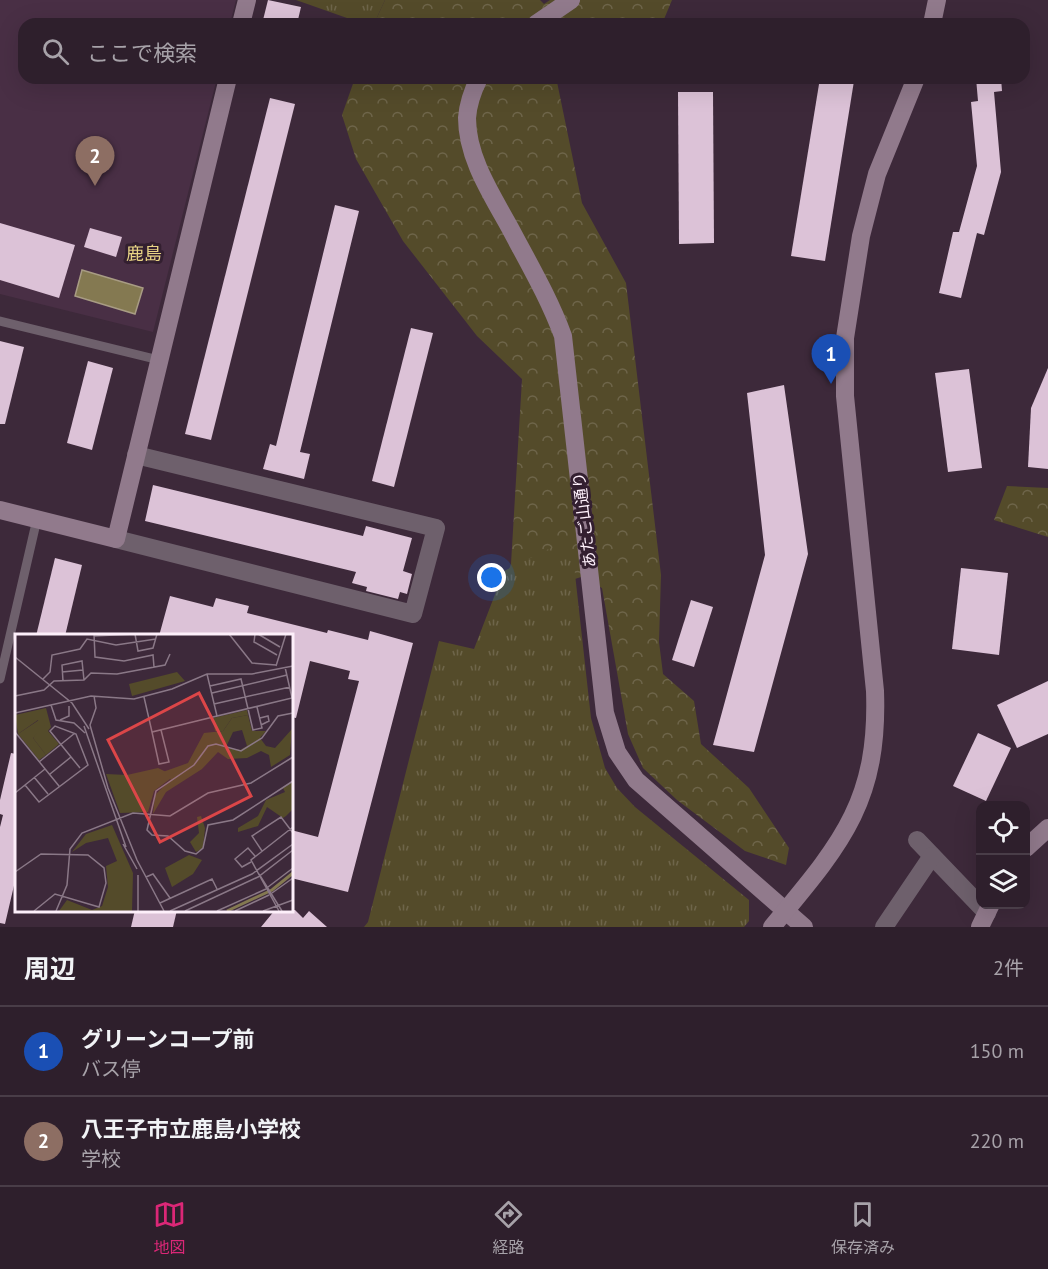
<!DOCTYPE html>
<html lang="ja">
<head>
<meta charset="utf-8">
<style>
	body { margin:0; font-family:"PT Sans","Noto Sans JP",sans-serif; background:#362734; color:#f1f3f6 }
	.controls { position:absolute; right:18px; bottom:18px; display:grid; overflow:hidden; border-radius:12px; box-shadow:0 6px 24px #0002 }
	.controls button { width:54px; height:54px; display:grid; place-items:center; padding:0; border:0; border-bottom:2px solid #493d48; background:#2e1f2c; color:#f1f3f6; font:30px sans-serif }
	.you { position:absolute; left:492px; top:578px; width:21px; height:21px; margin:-15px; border:4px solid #fff; border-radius:50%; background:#1a73e8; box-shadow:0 0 0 9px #1a73e833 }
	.badge { display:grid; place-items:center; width:39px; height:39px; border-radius:50%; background:#db2777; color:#fff; font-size:20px; font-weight:700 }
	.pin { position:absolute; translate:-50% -50px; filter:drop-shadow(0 2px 3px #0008) }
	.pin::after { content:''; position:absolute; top:32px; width:21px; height:18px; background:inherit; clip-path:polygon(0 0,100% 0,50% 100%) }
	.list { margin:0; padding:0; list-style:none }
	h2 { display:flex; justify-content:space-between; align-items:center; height:78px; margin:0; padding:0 24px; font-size:26px }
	h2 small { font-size:20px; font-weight:400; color:#a7a2a9 }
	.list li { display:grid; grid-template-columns:39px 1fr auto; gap:18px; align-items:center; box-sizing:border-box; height:90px; padding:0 24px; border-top:2px solid #493d48 }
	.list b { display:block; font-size:22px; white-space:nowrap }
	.list p { margin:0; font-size:20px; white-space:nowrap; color:#a7a2a9 }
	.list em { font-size:20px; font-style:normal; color:#a7a2a9 }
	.icon { flex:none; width:33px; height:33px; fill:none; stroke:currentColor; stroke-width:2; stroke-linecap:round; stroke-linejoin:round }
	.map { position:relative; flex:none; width:1048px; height:927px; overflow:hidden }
	.search { position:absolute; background:#2e1f2c; box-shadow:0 6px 24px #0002; left:18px; right:18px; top:18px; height:66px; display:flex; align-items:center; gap:15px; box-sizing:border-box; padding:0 21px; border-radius:18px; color:#a7a2a9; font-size:22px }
	.sheet { height:258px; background:#2e1f2c }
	nav { display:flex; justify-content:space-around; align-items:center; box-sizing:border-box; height:84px; border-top:2px solid #493d48; background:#2e1f2c; font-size:16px; color:#a7a2a9 }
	nav a { display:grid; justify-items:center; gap:3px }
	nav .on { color:#db2777 }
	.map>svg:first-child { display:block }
</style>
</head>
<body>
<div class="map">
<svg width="1048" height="927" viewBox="0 0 1048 927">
	<defs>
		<pattern id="forest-crowns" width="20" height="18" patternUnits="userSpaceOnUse" patternTransform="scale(1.5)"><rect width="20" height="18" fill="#544b2a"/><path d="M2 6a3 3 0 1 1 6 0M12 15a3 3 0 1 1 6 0" fill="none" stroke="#6e654a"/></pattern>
		<pattern id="park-tufts" width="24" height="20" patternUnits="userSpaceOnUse" patternTransform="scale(1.5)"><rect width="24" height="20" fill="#544b2a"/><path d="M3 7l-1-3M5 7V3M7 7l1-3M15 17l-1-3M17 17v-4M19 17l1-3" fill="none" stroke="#6e654a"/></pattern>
	</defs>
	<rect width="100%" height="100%" fill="#3d293a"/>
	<!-- built -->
	<path fill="#492f45" d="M0 0H236L230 24H24V78H217L153 332 0 294Z"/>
	<!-- forest -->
	<g fill="url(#forest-crowns)">
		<path d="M385 0H540L544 4 550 0H672L662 24H374Z"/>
		<path d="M355 78H564L557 82 582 203 626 283 661 575 659 642 663 674 694 701 701 744 749 788 789 848 786 865 745 851 677 800 643 768 628 734 602 588 581 577 541 590 484 639 511 564 522 379 477 336 403 241 356 159 342 115Z"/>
		<path d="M1007 486 1048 488V537L994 520Z"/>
	</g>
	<!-- park -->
	<g fill="url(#park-tufts)">
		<path d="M296 0H385L374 24H364Z"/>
		<path d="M571 538 591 718 605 768 617 788 635 807 749 900V921L744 927H364L368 922 439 641 474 649 504 571Z"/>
	</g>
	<!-- water -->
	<path fill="#847951" stroke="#a89c84" stroke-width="1.5" d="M82 270 143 288 135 314 75 296Z"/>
	<!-- building -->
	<g fill="#dcc2d7">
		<path d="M268 0 301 7 297 24H262Z"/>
		<path d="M820 78 854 81 825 261 791 256Z"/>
		<path d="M976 78H1001L1002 91 994 92 1001 172 984 235 977 233 961 298 939 293 953 232H959L977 166 971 102 978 101Z"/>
		<path d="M678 92H713L714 243 679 244Z"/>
		<path d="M270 98 295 104 211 440 185 434Z"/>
		<path d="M335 205 359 211 300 452 310 454 304 479 263 469 270 444 276 446Z"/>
		<path d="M0 223 75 245 59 298 0 280Z"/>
		<path d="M90 228 122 237 116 257 84 247Z"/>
		<path d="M411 328 433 333 394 487 372 481Z"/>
		<path d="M0 341 24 347 5 424H0Z"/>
		<path d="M88 361 113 368 92 450 67 443Z"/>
		<path d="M1048 368V469L1028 467 1031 408Z"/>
		<path d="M969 369 982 468 948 472 935 373Z"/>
		<path d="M784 385 808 554 754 752 713 745 765 555 747 393Z"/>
		<path d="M153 485 363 536 366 526 412 538 403 571 412 574 407 594 400 592 398 599 366 591 367 587 352 583 356 572 145 521Z"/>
		<path d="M55 558 82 565 65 636H36Z"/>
		<path d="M961 568 1008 573 999 655 952 649Z"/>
		<path d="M170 596 213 607 216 598 249 606 247 613 327 633 328 630 368 640 370 631 413 643 348 892 291 878V830L318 837 359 681 348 679 350 671 310 661 296 718 291 717V636H159Z"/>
		<path d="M691 600 713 607 694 667 672 660Z"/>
		<path d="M1048 681V734L1017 748 997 705Z"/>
		<path d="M978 733 1011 748 986 801 953 786Z"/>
		<path d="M11 753 16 754V877L5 924 0 923V827L3 815 0 814V800Z"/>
		<path d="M135 910H177L173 927H131Z"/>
		<path d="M275 910H295L303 918 309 911 327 927H261Z"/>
	</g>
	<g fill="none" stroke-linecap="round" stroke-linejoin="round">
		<!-- lane -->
		<g stroke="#6e606c" stroke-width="9">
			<path d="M0 321 159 360"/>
			<path d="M0 679 37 519"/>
		</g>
		<!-- street -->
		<g stroke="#6e606c" stroke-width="18">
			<path d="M116 539 413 614 436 528 136 455"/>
			<path d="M917 840 987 913"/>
			<path d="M884 927 932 856"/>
		</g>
		<!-- secondary -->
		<g stroke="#917a8c" stroke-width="18">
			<path d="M241 24 247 0"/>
			<path d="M536 24 571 0"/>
			<path d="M932 24 937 0"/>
			<path d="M479 78C473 90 468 104 467 118 467 158 492 195 510 228 529 264 549 298 563 336L605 713 617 752 636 780 804 927"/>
			<path d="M0 510 116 539 228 78"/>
			<path d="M1026 848 1048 828"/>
			<path d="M772 927C840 845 879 803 875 691L845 396V338L861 236 877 174 916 78"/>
			<path d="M980 927 991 904"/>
		</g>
	</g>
	<g text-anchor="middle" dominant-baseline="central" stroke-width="6" stroke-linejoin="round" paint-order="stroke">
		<!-- street labels -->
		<g font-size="16" fill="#fdeffa" stroke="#331f30">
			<text transform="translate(584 520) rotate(-97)">あたご山通り</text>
		</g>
		<!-- neighbourhood labels -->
		<g font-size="18" fill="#e8d385" stroke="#331f30">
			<text x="144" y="253">鹿島</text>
		</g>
	</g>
	<!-- overview -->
	<g transform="translate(15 634)">
		<rect width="278" height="278" fill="#3d293a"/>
		<path d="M97 191 118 239 117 277H44L52 266 77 276 87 272 93 253 91 232 102 227 93 204 71 209 57 218 71 200Z" fill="#544b2a"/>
		<path d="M31 74 36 93 33 97 44 110 31 121 18 104 25 93 23 86 3 100 0 81ZM233 81 237 97H251L245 104 251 112 260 114 277 95 275 121 256 133 254 121 246 117 232 124 213 125 203 118 187 135 151 158 138 180 140 161 156 145 145 139 173 129 189 99 208 97 217 84ZM227 96 232 112 225 116 211 113 218 98ZM277 148V176L271 182 268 184 252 173 243 192 223 198V194L243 182 251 166 270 158 268 154ZM186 182 190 194 188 214 181 218 175 208 184 199 182 183Z" fill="#544b2a" fill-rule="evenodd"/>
		<path d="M162 38 170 47 117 62 114 50ZM232 76 233 81 217 84 208 97H200L198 84ZM27 84 30 91 18 104 31 121 24 126 3 100ZM143 134 159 142 139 157 133 178 105 179 91 140 112 141ZM174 221 187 226 178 240 157 253 150 234Z" fill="#544b2a"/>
		<path fill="none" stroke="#847951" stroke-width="3" d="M212 277 257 256 278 239"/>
		<path fill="none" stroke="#8a7887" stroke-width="1.5" d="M79 0 80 23 109 27 138 21 139 33M120 0 123 17 138 14 142 0M214 0 237 29 261 31M240 0 239 8 262 21M243 0 265 13M79 2 120 0M0 23 57 69 74 95M261 32 271 0M47 38 68 36M192 40 202 82 277 64 270 33M28 45 35 38 37 21 65 15 72 5 101 11 141 5M48 47 47 31 67 27 69 46M195 52 226 45 238 96 247 94 242 73M197 59 272 41M0 62 29 56 39 47 69 46 76 39 102 40 150 31 155 20M79 62 81 74 75 91 93 154 122 226 149 277M129 63 137 98 202 82M199 70 275 53M36 71 41 86 59 89 70 99M0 79 76 62 119 65 157 55 192 40H237L278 32M278 79 263 82 247 104 226 117 201 110 193 112 179 131 141 157 132 196 137 201 153 202 170 217 181 220 188 214 193 191 218 186 278 147M245 84 253 82 254 87 246 91M45 86 54 82V72M69 92 111 213M0 98 44 152M137 98 144 130 154 128 146 96M24 128 60 99M35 140 56 123M19 143 33 160M10 151 24 168 73 131 61 100 40 92 35 97 65 134M0 159 30 135M108 210 122 235M247 217 237 202 266 183 278 199M236 228 227 233 220 225 233 214 240 222M0 238 26 220 73 221 89 234 91 249 84 273 40 260 19 277M244 240 267 277M123 241V277M131 243 138 240 155 264M253 253 278 234M257 259 278 244M145 269 197 245 202 255M41 277 52 251 55 215 67 199 118 179 155 182 193 159 236 149 278 123M155 277 237 240 278 210M170 277 243 243 278 216M202 277 251 255M220 277 254 261M248 277 278 266M264 277 236 226 278 193"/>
		<path fill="#dc4648" fill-opacity="0.15" stroke="#dc4648" stroke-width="3" d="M184 59 236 162 145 208 93 106Z"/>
		<rect width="278" height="278" fill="none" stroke="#fdeffa" stroke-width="3"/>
	</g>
</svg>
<div class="controls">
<button><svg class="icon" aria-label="locate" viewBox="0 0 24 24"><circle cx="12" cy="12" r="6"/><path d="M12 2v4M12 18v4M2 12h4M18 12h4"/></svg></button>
<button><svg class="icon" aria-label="layers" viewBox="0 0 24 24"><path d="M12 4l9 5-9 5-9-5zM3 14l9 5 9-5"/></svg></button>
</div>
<div class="you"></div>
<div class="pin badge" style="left:831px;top:384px;background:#1a4fb4">1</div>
<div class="pin badge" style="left:95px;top:186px;background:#8d6e63">2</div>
<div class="search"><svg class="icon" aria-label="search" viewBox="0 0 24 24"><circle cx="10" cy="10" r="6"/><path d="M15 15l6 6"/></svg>ここで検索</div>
</div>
<section class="sheet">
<h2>周辺<small>2件</small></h2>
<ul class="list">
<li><span class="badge" style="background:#1a4fb4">1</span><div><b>グリーンコープ前</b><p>バス停</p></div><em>150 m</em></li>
<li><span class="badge" style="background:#8d6e63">2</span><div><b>八王子市立鹿島小学校</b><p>学校</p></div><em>220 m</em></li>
</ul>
</section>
<nav>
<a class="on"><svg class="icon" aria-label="map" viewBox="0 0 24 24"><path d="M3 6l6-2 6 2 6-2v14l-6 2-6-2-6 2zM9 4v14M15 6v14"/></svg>地図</a>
<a><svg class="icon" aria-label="directions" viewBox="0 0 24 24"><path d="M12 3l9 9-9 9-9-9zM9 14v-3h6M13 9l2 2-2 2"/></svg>経路</a>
<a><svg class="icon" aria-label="saved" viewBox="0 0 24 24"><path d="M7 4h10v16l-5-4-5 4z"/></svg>保存済み</a>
</nav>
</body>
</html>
